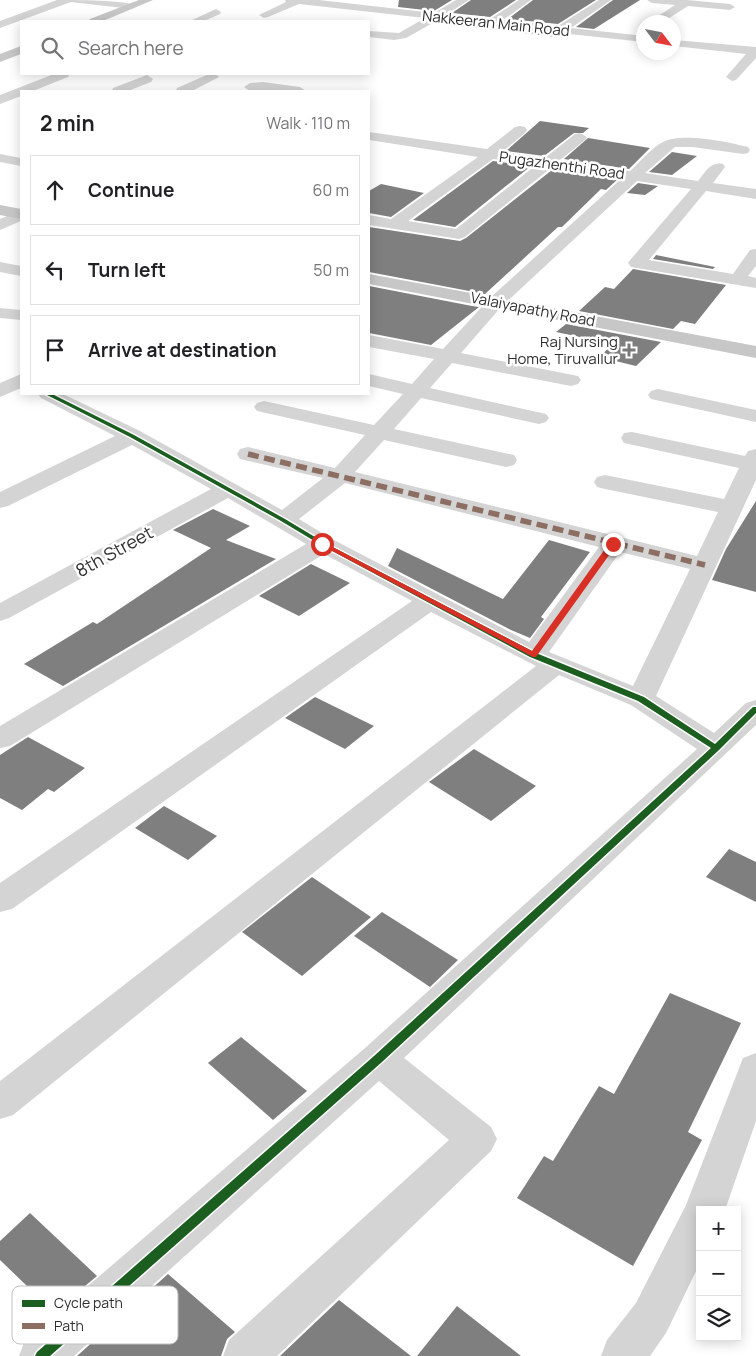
<!DOCTYPE html>
<html lang="en">
<head>
<meta charset="utf-8">
<style>
	body { margin:0; font-family:Manrope,sans-serif; background:#f2f2f2; color:#202124 }
	.controls { position:absolute; right:15px; bottom:15px; display:grid; overflow:hidden; border-radius:0px; box-shadow:0 2px 12px #0003 }
	.controls button { width:45px; height:45px; display:grid; place-items:center; padding:0; border:0; border-bottom:1px solid #e0e0e0; background:#fff; color:#202124; font:25px sans-serif }
	.compass { position:absolute; left:636px; top:15px; width:45px; height:45px; border-radius:50%; background:#fff; box-shadow:0 2px 12px #0003; rotate:122deg }
	.stop { position:absolute; width:15px; height:15px; margin:-11px; border:4px solid #d93025; border-radius:50%; background:#fff }
	.stop.end { background:#d93025; border-color:#fff; box-shadow:0 1px 5px #0008 }
	.list { margin:0; padding:0; list-style:none }
	h2 { display:flex; justify-content:space-between; align-items:center; height:65px; margin:0; padding:0 20px; font-size:21px }
	h2 small { font-size:16px; font-weight:400; color:#757577 }
	.list li { display:grid; grid-template-columns:32px 1fr auto; gap:15px; align-items:center; box-sizing:border-box; height:70px; margin:0 10px 10px; padding:0 10px; border:1px solid #e0e0e0; border-radius:0px }
	.list b { display:block; font-size:19px; white-space:nowrap }
	.list em { font-size:16px; font-style:normal; color:#757577 }
	.icon { flex:none; width:28px; height:28px; fill:none; stroke:currentColor; stroke-width:2; stroke-linecap:round; stroke-linejoin:round }
	.map { position:relative; flex:none; width:756px; height:1356px; overflow:hidden }
	.search { position:absolute; background:#fff; box-shadow:0 2px 12px #0003; left:20px; top:20px; width:350px; height:55px; display:flex; align-items:center; gap:12px; box-sizing:border-box; padding:0 18px; border-radius:0px; color:#757577; font-size:19px }
	.panel { position:absolute; background:#fff; box-shadow:0 2px 12px #0003; left:20px; top:90px; width:350px; height:305px; border-radius:0px }
	.map>svg:first-child { display:block }
</style>
</head>
<body>
<div class="map">
<svg width="756" height="1356" viewBox="0 0 756 1356">
	<rect width="100%" height="100%" fill="#fff"/>
	<!-- building -->
	<g fill="#7f7f7f">
		<path d="M399 0H452L434 11 398 7Z"/>
		<path d="M471 0H516L490 17 452 13Z"/>
		<path d="M533 0H596L558 24 508 19Z"/>
		<path d="M613 0H640L594 29 576 27Z"/>
		<path d="M438 22 561 35 557 37 436 23Z"/>
		<path d="M540 121 589 128 583 133H574L544 156 506 151Z"/>
		<path d="M588 138 650 148 629 169 564 159Z"/>
		<path d="M672 152 697 156 672 175 649 172Z"/>
		<path d="M493 161 531 166 455 227 413 220Z"/>
		<path d="M552 170 618 179 606 190 601 189 562 227H558L485 294 369 272V227L460 241 466 238Z"/>
		<path d="M638 183 658 186 645 195 627 193Z"/>
		<path d="M381 184 424 193 391 217 369 213V191Z"/>
		<path d="M656 255 715 267 713 269 653 259Z"/>
		<path d="M633 269 726 285 695 324 681 321 673 329 579 311 605 287 614 289Z"/>
		<path d="M369 286 472 306 479 307 431 345 369 333Z"/>
		<path d="M566 324 661 342 636 366 599 357 613 344 556 332Z"/>
		<path d="M756 501V592L712 580 726 549Z"/>
		<path d="M213 509 250 526 226 540 276 559 63 686 24 664 93 622 97 624 211 548 173 530Z"/>
		<path d="M549 540 590 552 541 617 544 619 530 638 511 630 388 566 397 548 503 599Z"/>
		<path d="M311 564 350 583 299 616 259 596Z"/>
		<path d="M315 697 374 726 345 749 285 718Z"/>
		<path d="M28 737 85 768 54 792 48 789 22 810 0 798V755Z"/>
		<path d="M474 749 536 786 491 821 429 782Z"/>
		<path d="M164 806 217 836 188 860 135 828Z"/>
		<path d="M729 849 756 862V902L706 877Z"/>
		<path d="M312 877 371 917 302 976 242 932Z"/>
		<path d="M382 912 458 960 430 987 354 936Z"/>
		<path d="M670 993 741 1023 688 1132 702 1140 633 1266 517 1198 544 1156 553 1161 599 1086 614 1094Z"/>
		<path d="M241 1037 307 1091 273 1120 208 1063Z"/>
		<path d="M30 1213 97 1276 54 1312 0 1260V1241Z"/>
		<path d="M168 1274 235 1332 227 1339 221 1356H77Z"/>
		<path d="M339 1300 411 1356H280Z"/>
		<path d="M457 1306 521 1356H417Z"/>
	</g>
	<g fill="none" stroke-linecap="round" stroke-linejoin="round">
		<!-- minor -->
		<g fill="#d4d4d4" fill-rule="evenodd">
			<path d="M57 0C73 0 128 0 137 6L132 9 71 2 0 28V21Z"/>
			<path d="M285 0H319L434 13 456 0H469L447 14 490 19 519 0H531L503 20 558 26 599 0H611L571 28 644 36V42L438 20 406 38 394 40 369 37V31L399 33 425 18 299 4 268 17 264 18 259 15 286 2Z"/>
			<path d="M647 0H687L730 4 735 7 730 10 688 6 663 22H651L652 20 675 5 652 3Z"/>
			<path d="M216 9 221 12 220 14 204 21H190Z"/>
			<path d="M674 40 756 47V58L736 80 732 81 726 77 746 54 674 46Z"/>
			<path d="M54 74H70L68 77 33 91H21V96L0 104V95Z"/>
			<path d="M209 74H215L219 77 192 91H176L177 88Z"/>
			<path d="M147 75 153 79 151 82 128 91H112L113 88Z"/>
			<path d="M263 82 300 87 306 91H250L244 87 250 83Z"/>
			<path d="M520 126 525 127 527 130 525 133 502 152 545 158 575 134 580 133 587 137 585 140 560 160 630 171C640 162 651 148 663 142 682 132 728 142 748 147L750 150 748 153 743 154 693 147H675L645 173 698 181C705 172 711 161 723 164L725 167 713 183 756 189V199L706 191 649 260 733 274 750 250 756 249V266L748 276 756 278V288L631 267 628 263 631 259 691 189 637 181 502 306 461 353 578 376 581 380 578 384 571 386 452 363 430 388 546 414 549 418 546 422 539 424 421 398 394 429 514 455 517 460 514 465 506 467 384 440 355 472 697 556 718 512 605 489 597 487 594 482 597 477 605 475 724 499 739 468 624 443 621 438 624 433 632 432 745 456 748 451 756 449V480L656 696 714 733 746 703 756 700V725L404 1058 491 1127 497 1139 491 1151 277 1356H223L229 1340 449 1140 379 1081 74 1356H19L25 1340 365 1048 697 749 631 705 559 675 13 1115 0 1119V1081L536 666 431 612 12 909 0 912V883L412 601 324 554 10 746 0 748V726L306 544 228 498 9 618 0 621V603L211 489 132 445 8 506 0 508V492L115 436 41 398 38 394H63L140 431 282 510 323 478 240 459 237 454 240 449 248 447 335 468 365 435 257 411 254 407 257 403 264 401 374 425 403 394 369 386V374L412 384 434 359 369 347V335L443 349 490 298 622 178 551 168 465 237 459 239 369 225V215L391 219 478 157 369 140V132L487 149 515 127ZM493 159 536 165 456 229 408 221ZM345 483 599 547 529 642 332 539 299 519ZM620 552 690 569 633 686 549 652Z"/>
			<path d="M0 154 21 158V166L0 162Z"/>
			<path d="M21 210V221L0 230V219Z"/>
			<path d="M0 262 21 266V276L0 272Z"/>
			<path d="M0 308 21 310V320L0 318Z"/>
			<path d="M21 374V388L0 397V383Z"/>
			<path d="M658 389 756 410V422L651 399 648 395 651 391Z"/>
			<path d="M756 1053V1121L725 1210H700V1263L666 1333 650 1356H601L607 1340 636 1303 686 1205 743 1058Z"/>
		</g>
		<!-- major -->
		<g fill="#c7c7c7" fill-rule="evenodd">
			<path d="M139 0H153L103 21H89L90 19Z"/>
			<path d="M21 46V54L0 62V54Z"/>
			<path d="M0 205 21 209V219L0 215Z"/>
			<path d="M369 274 756 346V358L369 284Z"/>
		</g>
		<!-- quiet -->
		<g stroke="#8d6e63" stroke-width="5.5" stroke-dasharray="11 5.5" stroke-linecap="butt">
			<path d="M248 454 705 565"/>
			<path d="M533 655 613 544"/>
		</g>
		<defs>
			<path id="cycleway" d="M45 394H52L134 435 285 519 325 543 536 653 644 697 715 744 753 707H756V713L719 750 382 1062 50 1356H35L37 1352 374 1056 711 748 638 701 530 657 321 545 281 521 130 437Z"/>
		</defs>
		<!-- cycleway casing -->
		<use href="#cycleway" stroke="#fff" stroke-width="3"/>
		<!-- cycleway -->
		<use href="#cycleway" fill="#1b5e20" fill-rule="evenodd"/>
	</g>
	<!-- route -->
	<path fill="#d93025" d="M610 542 617 544 536 657H533L319 544 325 543 532 651Z"/>
	<!-- markers -->
	<path fill="#787878" stroke="#fff" stroke-width="2" d="M626.5 342.5h5v5h5v5h-5v5h-5v-5h-5v-5h5z"/>
	<g text-anchor="middle" dominant-baseline="central" stroke-width="5" stroke-linejoin="round" paint-order="stroke">
		<!-- far-street labels -->
		<g font-size="15" fill="#2f2f2f" stroke="#fff">
			<text transform="translate(496 23) rotate(6)">Nakkeeran Main Road</text>
			<text transform="translate(562 165) rotate(8)">Pugazhenthi Road</text>
			<text transform="translate(533 309) rotate(11)">Valaiyapathy Road</text>
		</g>
		<!-- far-poi labels -->
		<g font-size="15" fill="#2f2f2f" stroke="#fff" text-anchor="end">
			<text x="618" y="341">Raj Nursing<tspan x="618" dy="17">Home, Tiruvallur</tspan></text>
		</g>
		<!-- street labels -->
		<g font-size="18" fill="#2f2f2f" stroke="#fff">
			<text transform="translate(114 551) rotate(-29)">8th Street</text>
		</g>
	</g>
	<!-- legend -->
	<rect x="12" y="1286" width="166" height="58" rx="8" fill="#fff" stroke="#c1c1c1" stroke-width="1"/>
	<rect x="22" y="1300" width="23" height="7" fill="#1b5e20"/>
	<rect x="22" y="1323" width="23" height="6" fill="#8d6e63"/>
	<g font-size="14" fill="#2f2f2f">
		<text x="54" y="1308">Cycle path</text>
		<text x="54" y="1331">Path</text>
	</g>
</svg>
<div class="controls">
<button>+</button>
<button>−</button>
<button><svg class="icon" aria-label="layers" viewBox="0 0 24 24"><path d="M12 4l9 5-9 5-9-5zM3 14l9 5 9-5"/></svg></button>
</div>
<svg class="compass" viewBox="-18 -18 36 36"><path d="M0-13l5 13h-10z" fill="#e53935"/><path d="M0 13l5-13h-10z" fill="#757577"/></svg>
<div class="stop" style="left:322px;top:544px"></div>
<div class="stop end" style="left:613px;top:544px"></div>
<div class="search"><svg class="icon" aria-label="search" viewBox="0 0 24 24"><circle cx="10" cy="10" r="6"/><path d="M15 15l6 6"/></svg>Search here</div>
<section class="panel">
<h2>2 min<small>Walk · 110 m</small></h2>
<ul class="list">
<li><svg class="icon" aria-label="ahead" viewBox="0 0 24 24"><path d="M12 20V5M6 11l6-6 6 6"/></svg><div><b>Continue</b></div><em>60 m</em></li>
<li><svg class="icon" aria-label="left" viewBox="0 0 24 24"><path d="M17 20v-9H6M10 6l-5 5 5 5"/></svg><div><b>Turn left</b></div><em>50 m</em></li>
<li><svg class="icon" aria-label="arrive" viewBox="0 0 24 24"><path d="M6 21V4h12l-3 4 3 4H6"/></svg><div><b>Arrive at destination</b></div></li>
</ul>
</section>
</div>
</body>
</html>
